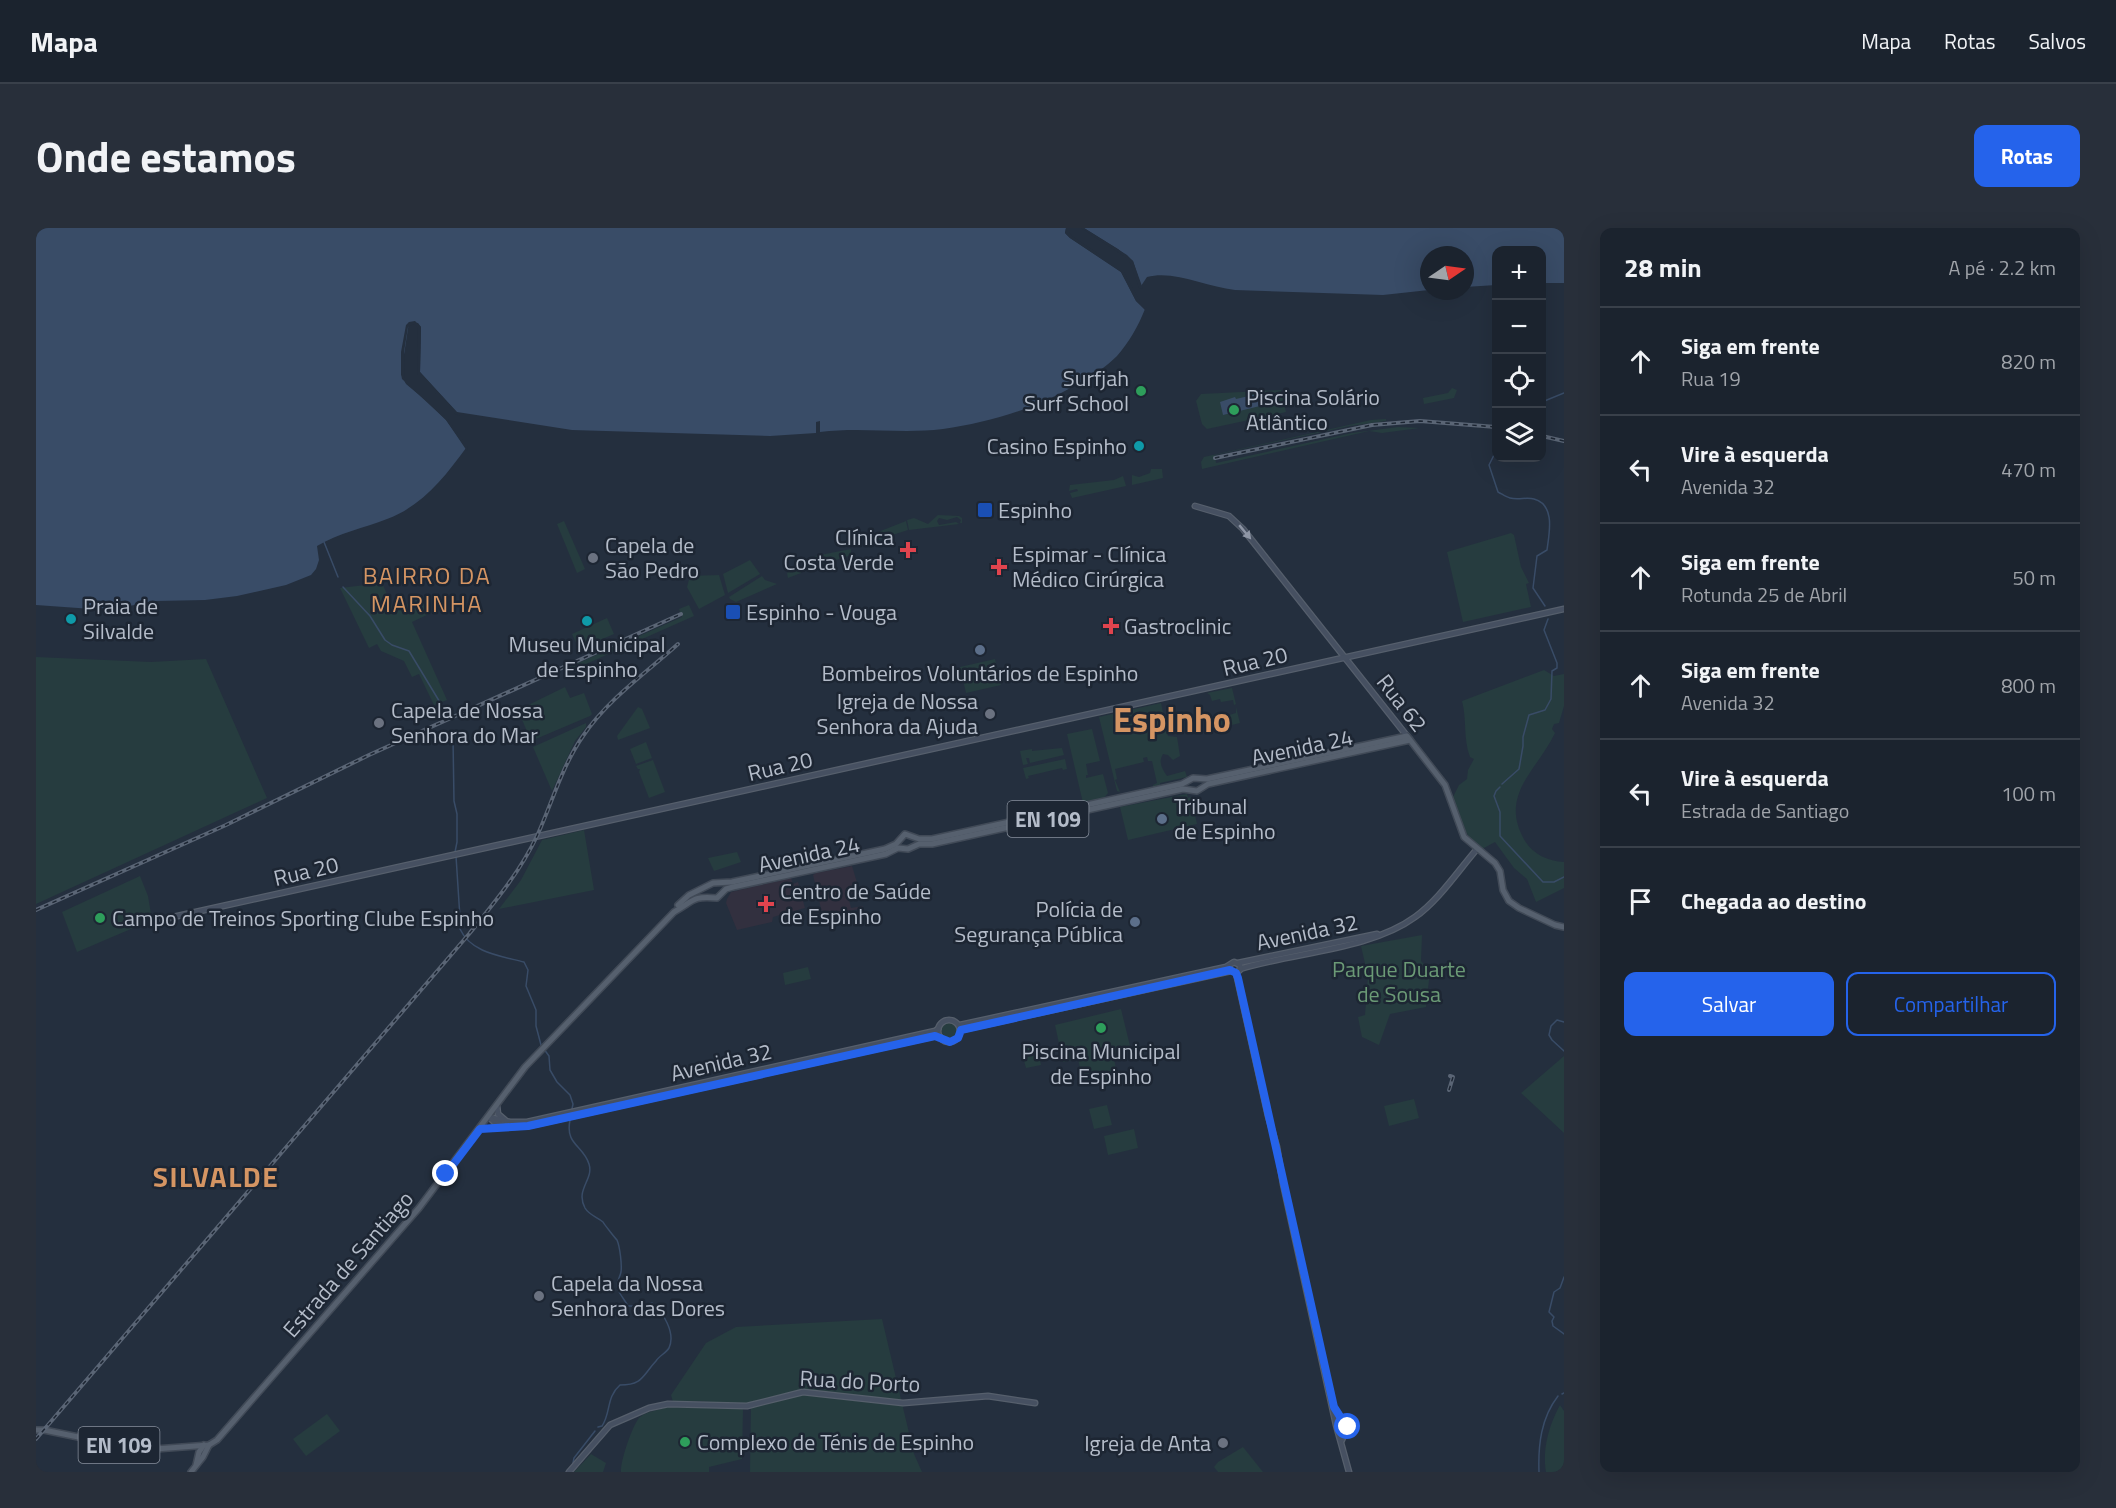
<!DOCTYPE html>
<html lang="pt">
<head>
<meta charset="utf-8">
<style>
	body { margin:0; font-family:"Titillium Web",sans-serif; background:#282f3a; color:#f1f3f6 }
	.controls { position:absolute; right:18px; top:18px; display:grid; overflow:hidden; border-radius:12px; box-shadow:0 6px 24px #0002 }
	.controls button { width:54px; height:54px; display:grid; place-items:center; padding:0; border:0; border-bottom:2px solid #39404a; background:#1b232e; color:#f1f3f6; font:30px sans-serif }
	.compass { position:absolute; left:1384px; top:18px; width:54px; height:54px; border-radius:50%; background:#1b232e; box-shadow:0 6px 24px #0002; rotate:77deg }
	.stop { position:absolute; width:18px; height:18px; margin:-14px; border:4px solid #2563eb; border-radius:50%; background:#fff }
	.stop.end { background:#2563eb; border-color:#fff; box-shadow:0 2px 6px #0008 }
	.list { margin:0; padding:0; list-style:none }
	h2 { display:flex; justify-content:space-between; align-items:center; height:78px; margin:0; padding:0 24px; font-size:26px }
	h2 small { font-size:20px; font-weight:400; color:#a0a4aa }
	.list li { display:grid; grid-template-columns:39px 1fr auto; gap:18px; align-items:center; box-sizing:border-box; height:108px; padding:0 24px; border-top:2px solid #39404a }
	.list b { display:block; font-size:22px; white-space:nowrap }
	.list p { margin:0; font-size:20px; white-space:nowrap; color:#a0a4aa }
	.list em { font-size:20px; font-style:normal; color:#a0a4aa }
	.actions { display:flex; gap:12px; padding:18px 24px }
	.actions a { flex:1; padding:14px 0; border:2px solid #2563eb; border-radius:12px; text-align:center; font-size:21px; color:#2563eb }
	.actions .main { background:#2563eb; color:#fff }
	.icon { flex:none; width:33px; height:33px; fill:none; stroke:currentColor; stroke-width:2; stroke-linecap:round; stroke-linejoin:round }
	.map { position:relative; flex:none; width:1528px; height:1244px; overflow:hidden; border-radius:12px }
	header { display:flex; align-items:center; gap:36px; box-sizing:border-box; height:84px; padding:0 30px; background:#1b232e; border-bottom:2px solid #39404a }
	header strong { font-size:28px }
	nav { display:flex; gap:33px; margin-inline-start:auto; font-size:21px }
	.intro { display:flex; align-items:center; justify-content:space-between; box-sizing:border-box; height:144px; padding:0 36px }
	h1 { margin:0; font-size:42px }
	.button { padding:15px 27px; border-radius:12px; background:#2563eb; color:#fff; font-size:21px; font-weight:700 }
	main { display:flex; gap:36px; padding:0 36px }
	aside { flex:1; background:#1b232e; border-radius:12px; box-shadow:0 6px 24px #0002 }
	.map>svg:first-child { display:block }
</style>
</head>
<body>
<header>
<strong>Mapa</strong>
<nav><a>Mapa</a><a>Rotas</a><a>Salvos</a></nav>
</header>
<div class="intro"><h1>Onde estamos</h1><a class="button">Rotas</a></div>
<main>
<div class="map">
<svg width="1528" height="1244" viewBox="0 0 1528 1244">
	<rect width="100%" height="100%" fill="#242f3e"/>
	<!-- medical -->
	<g fill="#32303f">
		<path d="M816 638 824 664 812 667 815 680 827 678V680L787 689 777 647 780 645Z"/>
		<path d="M755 650 757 656 762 654 769 680 737 689 736 694 701 702 690 675 691 671 695 664Z"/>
	</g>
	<!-- green -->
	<g fill="#263c3f">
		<path d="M1416 160 1421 162 1418 170 1388 176 1387 170 1412 165Z"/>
		<path d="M1245 162 1250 184 1171 201 1166 196 1160 173 1165 166Z"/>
		<path d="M1350 191V193L1314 198 1179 227 1180 235 1316 205 1362 199 1384 200 1346 205 1333 203 1166 241 1165 234 1168 229 1335 192Z"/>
		<path d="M1115 241H1126L1127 250 1096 257V247L1103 249 1114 245Z"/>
		<path d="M1087 248 1090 258 1036 270 1034 265 1042 263 1041 261 1033 263 1034 257 1078 252Z"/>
		<path d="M902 287 923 288 926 290V295H924L925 292 921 289 911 292 903 290 901 293 903 297 920 294 923 296 873 302 871 292 878 290 892 296Z"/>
		<path d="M528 293 549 341 541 345 521 296Z"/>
		<path d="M870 293 872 302 838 313 836 307 837 306Z"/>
		<path d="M1475 305 1478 307 1485 339 1493 355 1490 356 1495 379 1427 394 1411 324Z"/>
		<path d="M815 321V327L782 338 781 336 766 341 765 345 752 350 751 345 763 339H769L780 333 779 328Z"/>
		<path d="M714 332 724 346 692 365 687 346Z"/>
		<path d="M683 347 689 367 663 381 651 359 654 348Z"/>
		<path d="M726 348 729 352 741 356 700 374 694 371 693 369Z"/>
		<path d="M346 355 358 382 388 369 395 385 376 394 411 472 398 477 383 446 376 449 368 433 345 423 341 416 333 420 304 360Z"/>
		<path d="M653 377 658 388 532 444 531 440 646 389 643 381Z"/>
		<path d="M571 390 578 406 543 421 536 406Z"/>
		<path d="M0 429 115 434 170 431 231 570 0 676Z"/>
		<path d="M959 431 965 457 930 465 924 439Z"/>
		<path d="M1508 442 1518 448 1528 446V478L1523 495 1518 496 1516 501 1519 505C1501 543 1462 567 1489 613 1498 627 1512 633 1528 634V660L1500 674 1491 651 1478 640 1459 614 1446 621C1427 607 1423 590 1417 569L1423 557 1431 551 1432 542 1438 531 1434 529C1427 510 1431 492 1426 473Z"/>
		<path d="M529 459 534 470 548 465 556 486 554 488 495 513 482 482Z"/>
		<path d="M1196 460 1200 476 1198 477 1197 472 1185 474 1184 471 1176 473 1174 467 1171 465Z"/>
		<path d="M1125 475 1132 508 1141 509 1144 528 1137 532 1132 527 1127 526C1122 534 1126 541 1131 548L1149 543 1151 549 1124 555V557L1117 559V557L1121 555 1116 533H1112L1111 529 1107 530 1108 534 1079 541 1081 551 1079 552 1084 564 1081 563 1063 489Z"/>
		<path d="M602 479 606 481 614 500 582 512 581 508Z"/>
		<path d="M1200 479 1204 495 1179 501 1181 498 1180 491 1200 485Z"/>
		<path d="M550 495V499L539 513 516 563 497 519Z"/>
		<path d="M1056 501 1064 533 1050 536 1052 547H1050V550L1067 546 1072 565 1067 571 1047 575 1031 506Z"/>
		<path d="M610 514 616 530 600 536 594 521Z"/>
		<path d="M1026 520 1028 527 994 535 993 530H990L992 536 987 537 984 523 996 521V523Z"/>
		<path d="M1029 531 1031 541 1027 542 1026 540 992 548 993 550 990 551 987 540Z"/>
		<path d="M617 532 629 564 613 570 603 544 604 541H602L600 538Z"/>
		<path d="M1151 566 1152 570 1155 569 1161 596 1092 612 1084 579Z"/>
		<path d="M548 602 558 662 463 681 485 652 506 612Z"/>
		<path d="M701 624 705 634 678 643 672 630Z"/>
		<path d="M104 648 112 668 116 692 41 724 26 684Z"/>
		<path d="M1386 707 1385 733 1394 743 1390 779 1354 786 1343 817 1326 809 1322 789 1329 787 1332 748 1325 718Z"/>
		<path d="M772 739 775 751 749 757 747 745Z"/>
		<path d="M1085 781 1095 822 1077 826 1082 850 1048 858 1042 831 1027 834 1019 797Z"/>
		<circle cx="913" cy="802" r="9"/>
		<path d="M1000 814 1005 837 990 840 984 817Z"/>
		<path d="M1528 828V905L1485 865Z"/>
		<path d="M1378 871 1383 890 1353 898 1348 878Z"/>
		<path d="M1071 877 1076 897 1058 901 1053 881Z"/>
		<path d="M1098 901 1102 920 1072 927 1068 908Z"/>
		<path d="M846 1091 878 1226 886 1244H714L715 1177 661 1173 637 1174 635 1167 670 1115 700 1099Z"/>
		<path d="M1524 1177 1528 1183V1244H1510C1506 1221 1513 1197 1524 1177Z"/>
		<path d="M632 1179 707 1181 706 1231 673 1239V1244H585C584 1234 597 1195 604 1189 611 1183 623 1182 632 1179Z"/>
		<path d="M291 1186 304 1203 270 1228 257 1211Z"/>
		<path d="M1207 1219 1227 1244H1182L1178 1239 1182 1234Z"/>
		<path d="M555 1226 570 1235 567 1244H538Z"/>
	</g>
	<!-- water -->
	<g fill="#394c67">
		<path d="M0 0H1030L1029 5 1034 10 1085 44 1100 73 1109 81C1102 99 1093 114 1081 128 1071 138 1060 145 1048 152 1005 179 957 194 907 201 866 206 825 199 784 204V193L780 194V205L734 208 536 202 421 184 384 144 385 99 382 95 373 94 365 146 370 156 394 176 410 192 430 220C408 250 386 278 351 291 328 300 303 305 281 318L283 332 280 341 275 347 250 357 201 368 169 372 120 373 93 378 56 381 0 377Z"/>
		<path d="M1048 0H1528V55H1506V22H1460V57L1429 59V27H1393V62L1347 67 1199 62C1170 59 1139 42 1111 49L1105 58 1097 33 1082 21Z"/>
		<path d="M1221 166 1224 178 1187 187 1184 174 1199 169 1200 171Z"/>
	</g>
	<!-- pier -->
	<g fill="#242f3e">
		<path d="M1030 0H1033V4L1036 8 1087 42 1103 71 1111 80V84L1100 73 1085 44 1034 10 1029 5Z"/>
		<path d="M1045 0H1048L1091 27 1097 33 1107 61 1103 60 1094 35 1089 29Z"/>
		<path d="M379 93 385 99 384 144 424 188 419 186 381 146 382 100 378 96 372 99 368 124 369 150 412 191 432 219 431 223 410 192 366 151 365 146V124L370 97 373 94Z"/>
	</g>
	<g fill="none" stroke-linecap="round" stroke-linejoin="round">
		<!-- stream -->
		<g stroke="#394c67" stroke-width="1.5">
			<path d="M1506 174 1528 165"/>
			<path d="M1460 223 1453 237 1462 264C1466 266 1470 269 1474 270 1482 272 1491 269 1498 271 1520 277 1513 306 1511 322L1501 328 1497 360 1509 378"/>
			<path d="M288 314 302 349"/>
			<path d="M307 359 334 388 349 412 356 417 373 423 408 481"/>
			<path d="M417 510 418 573 421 586V614L419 624"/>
			<path d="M1466 556 1483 541 1487 518V509L1493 487 1509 482 1515 471 1516 443 1521 440V435L1508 402 1512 391"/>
			<path d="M1464 559 1460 563 1458 568 1464 584V608L1507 654H1518L1528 649"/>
			<path d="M420 628 424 690"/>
			<path d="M424 701C435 725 465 728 488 734L492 742 490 758 500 782V798L505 817 513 828 514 842 521 854 534 867 537 876 536 881"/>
			<path d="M1528 794 1521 792 1515 798 1513 807 1516 812 1528 823"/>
			<path d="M534 892C529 917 547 917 553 936 558 952 539 961 549 980 553 987 561 989 567 994 568 996 579 1010 581 1012 584 1019 586 1037 585 1044 584 1049 581 1053 581 1058 582 1065 589 1072 592 1078H603L616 1075C627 1084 640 1105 633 1120 630 1125 623 1128 620 1133 606 1148 607 1157 584 1157 570 1169 575 1185 566 1198L562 1199"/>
			<path d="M1528 1049 1524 1060 1518 1064 1513 1084 1518 1089 1516 1093 1517 1098 1528 1106"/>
			<path d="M1526 1166 1528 1165"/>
			<path d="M537 1235 538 1230 559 1203"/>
			<path d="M1503 1244C1502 1217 1505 1190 1522 1168"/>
		</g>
		<defs>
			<g id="secondary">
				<path d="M1159 278 1193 288 1207 301 1371 508"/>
				<path d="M119 693 1528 381"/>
				<path d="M1202 735 1341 706"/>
				<path d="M1204 741C1258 724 1334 722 1379 689 1402 673 1422 643 1441 621"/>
				<path d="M1200 745 1232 888 1241 919 1247 956 1300 1197 1313 1244"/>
				<circle cx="913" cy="803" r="11"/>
				<path d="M924 797 1190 739 1198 734 1204 737V742L1200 745"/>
				<path d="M925 802 1195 743"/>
				<path d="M461 877 462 886 469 892"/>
				<path d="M453 889 474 894H491L899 803 902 801"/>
				<path d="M453 889 458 894 467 897"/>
				<path d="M443 901 492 898 899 808 904 809"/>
				<path d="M1297 1179 1305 1189 1309 1190 1313 1195 1306 1212"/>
				<path d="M533 1244 574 1197 613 1180 632 1176 711 1178 767 1164 867 1175 952 1168 999 1175"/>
			</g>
			<g id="primary">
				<path d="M642 677 653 667 677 655 696 654 849 621 860 616 869 606 883 611H896L1146 556 1157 550 1171 551 1371 508 1409 557 1428 609 1459 635 1464 643 1467 662 1473 673 1483 680 1519 697 1528 699"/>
				<path d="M0 1202H8L106 1222 173 1217 181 1212 383 980 489 839 638 684C659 672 656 668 681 670L690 661 697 659 850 626 862 620 872 621 883 616H896L1147 561 1161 563 1172 556 1374 512"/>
				<path d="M160 1237 163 1224 168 1217"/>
				<path d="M155 1244 167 1229 173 1217"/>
			</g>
		</defs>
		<!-- secondary casing -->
		<use href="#secondary" stroke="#565f6c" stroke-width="7"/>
		<!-- primary casing -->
		<use href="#primary" stroke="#414a57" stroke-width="8"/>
		<!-- secondary -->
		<use href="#secondary" stroke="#465061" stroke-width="4.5"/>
		<!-- primary -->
		<use href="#primary" stroke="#56606e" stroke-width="5"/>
		<defs>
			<g id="rail">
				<path d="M1506 208 1528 213"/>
				<path d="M1179 230 1336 197 1384 193 1460 199"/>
				<path d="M0 682 190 597 333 527 645 386"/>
				<path d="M1413 862 1417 849 1414 848"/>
				<path d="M0 1211 433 706C458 675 484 644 501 608 516 575 526 538 547 508 572 471 610 445 642 416"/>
			</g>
		</defs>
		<!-- rail casing -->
		<use href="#rail" stroke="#5a6575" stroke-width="4"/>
		<!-- rail -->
		<use href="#rail" stroke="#1d2633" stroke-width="1.5" stroke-dasharray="4.5" stroke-linecap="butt"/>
	</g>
	<!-- one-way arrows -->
	<defs><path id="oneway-solid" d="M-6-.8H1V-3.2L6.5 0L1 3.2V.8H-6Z" transform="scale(1.5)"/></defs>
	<use fill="#8e96a5" href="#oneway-solid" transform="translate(1209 304) rotate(50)"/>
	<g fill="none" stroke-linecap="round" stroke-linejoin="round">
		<!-- route -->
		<path stroke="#2563eb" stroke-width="8" d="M410 946 444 901 492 898 899 808 914 814 922 810 925 802 1194 742 1200 745 1202 750 1298 1179 1305 1190 1311 1191 1312 1199"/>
	</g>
	<!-- markers -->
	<g fill="#2e9e5b" stroke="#1d2633" stroke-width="2">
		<circle cx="1105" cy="163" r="6"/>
		<circle cx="1198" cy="182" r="6"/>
		<circle cx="64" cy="690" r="6"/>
		<circle cx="1065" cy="800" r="6"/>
		<circle cx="649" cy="1214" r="6"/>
	</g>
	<g fill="#0f9aa8" stroke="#1d2633" stroke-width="2">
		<circle cx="1103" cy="218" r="6"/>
		<circle cx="35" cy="391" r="6"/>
		<circle cx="551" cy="393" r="6"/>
	</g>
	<g fill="#1a4fb4" stroke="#1d2633" stroke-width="2">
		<rect x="941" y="274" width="16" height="16" rx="3"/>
		<rect x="689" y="376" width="16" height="16" rx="3"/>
	</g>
	<g fill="#e0444e" stroke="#1d2633" stroke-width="2">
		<path d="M869 313h6v6h6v6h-6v6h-6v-6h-6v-6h6z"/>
		<path d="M960 330h6v6h6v6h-6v6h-6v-6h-6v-6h6z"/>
		<path d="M1072 389h6v6h6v6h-6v6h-6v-6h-6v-6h6z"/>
		<path d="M727 667h6v6h6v6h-6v6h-6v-6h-6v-6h6z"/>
	</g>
	<g fill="#6b7280" stroke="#1d2633" stroke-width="2">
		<circle cx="557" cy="330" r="6"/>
		<circle cx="954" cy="486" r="6"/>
		<circle cx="343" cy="495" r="6"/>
		<circle cx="503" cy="1068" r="6"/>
		<circle cx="1187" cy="1215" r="6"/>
	</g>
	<g fill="#5c6f8a" stroke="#1d2633" stroke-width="2">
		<circle cx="944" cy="422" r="6"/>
		<circle cx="1126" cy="591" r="6"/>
		<circle cx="1099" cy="694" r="6"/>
	</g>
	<g text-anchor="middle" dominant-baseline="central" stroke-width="5" stroke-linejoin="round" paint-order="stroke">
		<!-- shield labels -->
		<g fill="#1d2633" stroke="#878f9c" stroke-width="1.5">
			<rect x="971.5" y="573" width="81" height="36" rx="4.5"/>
			<rect x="42.5" y="1199" width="81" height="36" rx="4.5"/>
		</g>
		<g font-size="21" font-weight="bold" fill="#b4bcc9">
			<text x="1012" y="591">EN 109</text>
			<text x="83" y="1217">EN 109</text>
		</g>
		<!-- poi labels -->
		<g font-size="22" fill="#b4bcc9" stroke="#1d2633" text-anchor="start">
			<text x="1093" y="150" text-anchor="end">Surfjah<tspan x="1093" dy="25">Surf School</tspan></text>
			<text x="1210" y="169">Piscina Solário<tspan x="1210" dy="25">Atlântico</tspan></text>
			<text x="1091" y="218" text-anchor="end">Casino Espinho</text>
			<text x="962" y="282">Espinho</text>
			<text x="858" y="309" text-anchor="end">Clínica<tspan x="858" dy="25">Costa Verde</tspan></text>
			<text x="569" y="317">Capela de<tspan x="569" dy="25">São Pedro</tspan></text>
			<text x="976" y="326">Espimar - Clínica<tspan x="976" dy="25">Médico Cirúrgica</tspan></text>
			<text x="47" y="378">Praia de<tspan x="47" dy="25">Silvalde</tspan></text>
			<text x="710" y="384">Espinho - Vouga</text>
			<text x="1088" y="398">Gastroclinic</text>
			<text x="551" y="416" text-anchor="middle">Museu Municipal<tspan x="551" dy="25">de Espinho</tspan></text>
			<text x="944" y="445" text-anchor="middle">Bombeiros Voluntários de Espinho</text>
			<text x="942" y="473" text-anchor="end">Igreja de Nossa<tspan x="942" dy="25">Senhora da Ajuda</tspan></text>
			<text x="355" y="482">Capela de Nossa<tspan x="355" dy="25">Senhora do Mar</tspan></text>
			<text x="1138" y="578">Tribunal<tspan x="1138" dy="25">de Espinho</tspan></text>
			<text x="744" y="663">Centro de Saúde<tspan x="744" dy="25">de Espinho</tspan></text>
			<text x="1087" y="681" text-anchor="end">Polícia de<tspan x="1087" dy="25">Segurança Pública</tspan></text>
			<text x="76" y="690">Campo de Treinos Sporting Clube Espinho</text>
			<text x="1065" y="823" text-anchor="middle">Piscina Municipal<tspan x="1065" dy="25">de Espinho</tspan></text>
			<text x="515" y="1055">Capela da Nossa<tspan x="515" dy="25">Senhora das Dores</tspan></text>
			<text x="661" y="1214">Complexo de Ténis de Espinho</text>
			<text x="1175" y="1215" text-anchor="end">Igreja de Anta</text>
		</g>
		<!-- street labels -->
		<g font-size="22" fill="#b4bcc9" stroke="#1d2633">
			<text transform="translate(1219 433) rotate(-13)">Rua 20</text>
			<text transform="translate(1366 475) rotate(52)">Rua 62</text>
			<text transform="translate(1266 519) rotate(-12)">Avenida 24</text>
			<text transform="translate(744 538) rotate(-13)">Rua 20</text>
			<text transform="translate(773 626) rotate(-12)">Avenida 24</text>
			<text transform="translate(270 643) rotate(-13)">Rua 20</text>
			<text transform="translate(1271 704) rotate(-12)">Avenida 32</text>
			<text transform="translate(685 834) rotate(-13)">Avenida 32</text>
			<text transform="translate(312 1036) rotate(-49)">Estrada de Santiago</text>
			<text transform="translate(824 1153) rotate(3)">Rua do Porto</text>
		</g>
		<!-- park labels -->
		<g font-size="22" fill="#6b9a76" stroke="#1d2633">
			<text x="1363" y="741">Parque Duarte<tspan x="1363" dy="25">de Sousa</tspan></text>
		</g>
		<!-- neighbourhood labels -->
		<g font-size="24" letter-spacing="1.5" fill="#d59563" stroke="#1d2633">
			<text x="391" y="347">BAIRRO DA<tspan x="391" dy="28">MARINHA</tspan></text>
		</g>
		<!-- district labels -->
		<g font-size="28" font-weight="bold" letter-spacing="1.5" fill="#d59563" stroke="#1d2633">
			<text x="180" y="948">SILVALDE</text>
		</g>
		<!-- town labels -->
		<g font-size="34" font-weight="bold" fill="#d59563" stroke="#1d2633">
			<text x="1136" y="491">Espinho</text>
		</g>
	</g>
</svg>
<div class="controls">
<button>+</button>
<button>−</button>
<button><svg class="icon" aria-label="locate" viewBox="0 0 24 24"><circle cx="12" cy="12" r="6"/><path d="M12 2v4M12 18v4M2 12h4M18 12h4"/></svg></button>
<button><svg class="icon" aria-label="layers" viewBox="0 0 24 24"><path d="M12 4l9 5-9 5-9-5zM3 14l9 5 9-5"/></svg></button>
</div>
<svg class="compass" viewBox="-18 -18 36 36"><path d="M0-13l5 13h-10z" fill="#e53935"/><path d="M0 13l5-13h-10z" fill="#a0a4aa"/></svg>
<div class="stop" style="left:1312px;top:1199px"></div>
<div class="stop end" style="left:410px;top:946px"></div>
</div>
<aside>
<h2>28 min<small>A pé · 2.2 km</small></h2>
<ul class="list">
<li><svg class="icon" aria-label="ahead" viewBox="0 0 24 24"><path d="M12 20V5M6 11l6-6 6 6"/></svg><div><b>Siga em frente</b><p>Rua 19</p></div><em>820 m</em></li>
<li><svg class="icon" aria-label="left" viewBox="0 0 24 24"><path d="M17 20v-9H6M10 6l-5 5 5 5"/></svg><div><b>Vire à esquerda</b><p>Avenida 32</p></div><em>470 m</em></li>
<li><svg class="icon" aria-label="ahead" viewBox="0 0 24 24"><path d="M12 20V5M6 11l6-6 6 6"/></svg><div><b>Siga em frente</b><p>Rotunda 25 de Abril</p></div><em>50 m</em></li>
<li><svg class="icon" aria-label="ahead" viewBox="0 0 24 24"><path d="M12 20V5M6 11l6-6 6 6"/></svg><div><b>Siga em frente</b><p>Avenida 32</p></div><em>800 m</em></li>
<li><svg class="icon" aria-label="left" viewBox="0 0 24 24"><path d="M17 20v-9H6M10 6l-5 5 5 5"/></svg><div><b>Vire à esquerda</b><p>Estrada de Santiago</p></div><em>100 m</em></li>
<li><svg class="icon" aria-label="arrive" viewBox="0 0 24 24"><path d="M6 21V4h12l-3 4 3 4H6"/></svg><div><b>Chegada ao destino</b></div></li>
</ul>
<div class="actions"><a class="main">Salvar</a><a>Compartilhar</a></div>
</aside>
</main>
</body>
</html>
